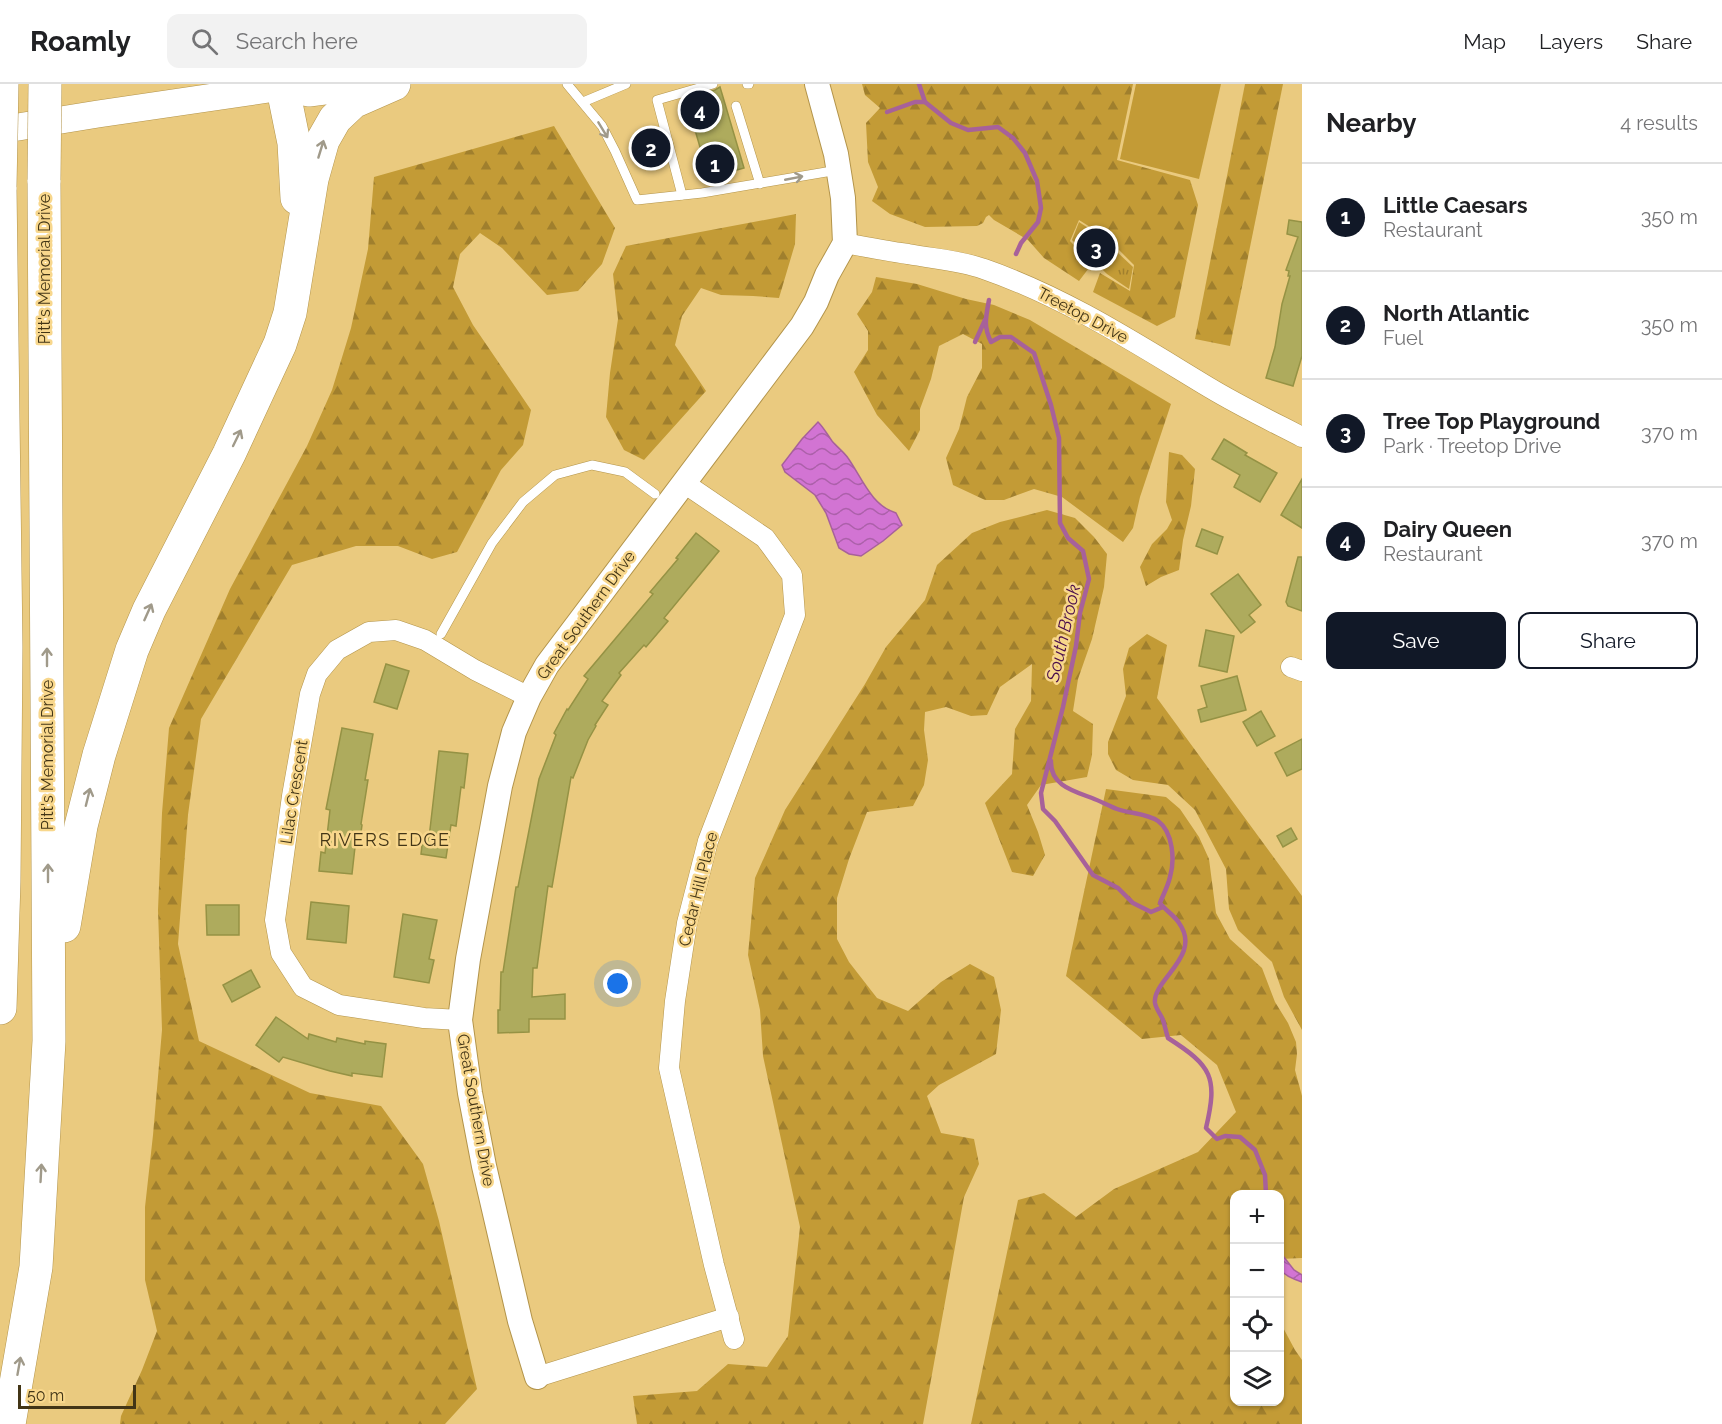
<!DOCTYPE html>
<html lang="en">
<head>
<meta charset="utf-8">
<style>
	body { margin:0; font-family:Raleway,sans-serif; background:#f2f2f2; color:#202124 }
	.controls { position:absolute; right:18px; bottom:18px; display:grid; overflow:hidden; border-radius:12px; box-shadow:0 2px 4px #0004 }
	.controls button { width:54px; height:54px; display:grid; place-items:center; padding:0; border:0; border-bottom:2px solid #e0e0e0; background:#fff; color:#202124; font:30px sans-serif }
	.scale { position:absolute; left:18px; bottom:15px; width:118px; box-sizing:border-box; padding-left:6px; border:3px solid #423516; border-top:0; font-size:16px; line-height:21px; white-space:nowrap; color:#423516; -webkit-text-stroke:4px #f8d78c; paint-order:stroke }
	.you { position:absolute; left:618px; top:900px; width:21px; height:21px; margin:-15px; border:4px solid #fff; border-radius:50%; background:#1a73e8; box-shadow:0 0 0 9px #1a73e833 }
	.badge { display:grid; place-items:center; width:39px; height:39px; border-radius:50%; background:#111827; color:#fff; font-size:20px; font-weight:700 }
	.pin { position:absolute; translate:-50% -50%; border:3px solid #fff; box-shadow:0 2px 6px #0006 }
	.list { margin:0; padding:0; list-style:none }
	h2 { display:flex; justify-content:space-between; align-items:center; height:78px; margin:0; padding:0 24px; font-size:26px }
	h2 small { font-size:20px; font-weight:400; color:#757577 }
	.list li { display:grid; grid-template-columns:39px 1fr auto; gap:18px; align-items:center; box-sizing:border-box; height:108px; padding:0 24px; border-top:2px solid #e0e0e0 }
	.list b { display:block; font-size:22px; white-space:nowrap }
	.list p { margin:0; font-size:20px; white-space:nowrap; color:#757577 }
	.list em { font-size:20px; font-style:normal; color:#757577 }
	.actions { display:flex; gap:12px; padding:18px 24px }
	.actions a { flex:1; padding:14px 0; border:2px solid #111827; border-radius:12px; text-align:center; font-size:21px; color:#111827 }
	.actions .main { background:#111827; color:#fff }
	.icon { flex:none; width:33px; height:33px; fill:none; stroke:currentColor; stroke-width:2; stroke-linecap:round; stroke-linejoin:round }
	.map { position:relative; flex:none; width:1302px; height:1340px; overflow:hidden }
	header { display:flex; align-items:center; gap:36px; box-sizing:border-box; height:84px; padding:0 30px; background:#fff; border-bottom:2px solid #e0e0e0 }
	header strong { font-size:28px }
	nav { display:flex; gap:33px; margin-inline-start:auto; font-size:21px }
	.search { width:420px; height:54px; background:#f2f2f2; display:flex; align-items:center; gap:15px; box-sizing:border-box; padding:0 21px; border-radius:12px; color:#757577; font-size:22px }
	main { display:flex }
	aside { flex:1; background:#fff }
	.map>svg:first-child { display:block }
</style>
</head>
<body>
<header>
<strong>Roamly</strong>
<div class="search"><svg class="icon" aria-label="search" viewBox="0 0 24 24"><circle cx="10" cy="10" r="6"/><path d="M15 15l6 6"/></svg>Search here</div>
<nav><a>Map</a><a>Layers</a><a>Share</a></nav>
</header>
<main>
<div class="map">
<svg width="1302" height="1340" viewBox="0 0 1302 1340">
	<defs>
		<pattern id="grass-tufts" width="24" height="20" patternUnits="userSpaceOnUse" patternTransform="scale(1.5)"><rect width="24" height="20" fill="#c39b36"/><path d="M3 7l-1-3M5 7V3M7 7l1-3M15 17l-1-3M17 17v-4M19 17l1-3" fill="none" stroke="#a07f2d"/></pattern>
		<pattern id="forest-firs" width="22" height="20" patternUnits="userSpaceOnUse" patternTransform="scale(1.5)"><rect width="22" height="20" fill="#c39b36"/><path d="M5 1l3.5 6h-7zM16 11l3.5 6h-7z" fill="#a07f2d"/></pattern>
		<pattern id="water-waves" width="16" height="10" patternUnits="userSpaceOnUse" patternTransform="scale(1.5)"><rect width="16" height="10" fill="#d274d3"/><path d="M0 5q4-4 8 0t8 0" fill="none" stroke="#ac60aa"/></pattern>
	</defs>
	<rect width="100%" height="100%" fill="#eaca7f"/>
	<!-- grass -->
	<path fill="url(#grass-tufts)" d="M1079 138 1099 151 1133 183 1129 205 1107 190 1072 156Z"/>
	<!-- forest -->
	<g fill="url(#forest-firs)">
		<path d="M862 0H1133L1117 76 1190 96 1198 121 1175 233 1157 242 1093 208 1100 189 1130 207 1134 181 1106 153 1079 136 1070 157 1092 180 1079 197 1044 174 1028 156 994 136 989 131 986 133 983 139 977 142 925 143 890 130 872 117 878 103 868 78 866 39 880 24 865 11Z"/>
		<path d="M1245 0H1283L1230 262 1195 255Z"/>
		<path d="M554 42 615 144 602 180 578 207 547 211 502 164 480 149 460 170 453 203 473 241 531 326 523 361 501 386 457 468 432 475 398 462H356L292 481 201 635 188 731 178 860 199 957 310 1009 381 1022 423 1080 439 1137 477 1305 445 1340H120L121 1332 142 1286 157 1247 145 1196V1123L153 1051 162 946 158 826 162 729 169 644 230 505 307 362 332 306 351 244 368 165 374 93Z"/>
		<path d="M796 130 795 160 779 214 753 212 721 211 701 204 682 232 675 261 706 307 644 376 624 366 606 333 610 289 618 235 613 190 626 162Z"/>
		<path d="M876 193 917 200 966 215 994 221 1030 236 1171 320 1140 413 1133 444 1123 458 1062 413 1034 405 1004 416H985L953 401 946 374 959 345 967 313 982 284V260L963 250 939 262 931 295 920 325V346L909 367 877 331 854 288 868 266V247L857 230 872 208Z"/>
		<path d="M1169 368 1182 371 1195 385 1191 422 1183 456 1179 486 1161 493 1146 502 1140 483 1152 460 1167 445 1172 436 1166 418Z"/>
		<path d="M1047 426 1075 434 1094 453 1107 470 1104 503 1092 555 1078 595 1073 627 1093 640 1092 671 1087 693 1041 701 1027 721 1038 748 1045 771 1033 792 1012 788 985 719 1012 690 1015 645 1031 617 1032 580 1000 603 987 631 971 632 946 623 925 628 924 646 928 676 924 701 913 722 867 728 849 775 837 814V855L849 878 877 914 908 927 941 898 970 880 994 893 1001 926 996 970 939 1001 927 1012 941 1049 974 1055 979 1080 964 1113 923 1340H637L633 1312 697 1307 728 1280 767 1283 788 1252 800 1143 763 972 760 926 748 871 755 794 785 726 865 600 886 563 925 516 937 481 972 449 1000 438Z"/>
		<path d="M1147 550 1167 561 1157 614 1302 812V946L1284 913 1272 878 1238 846 1229 825 1226 785 1195 726 1168 701 1133 696 1116 686 1108 670V658L1126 612 1123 585 1129 564Z"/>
		<path d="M1106 705 1166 713 1180 725 1199 753 1209 775 1216 829 1230 855 1262 884 1275 918 1288 939 1296 958 1297 970 1295 986 1302 1012V1174L1280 1175V1110H1234V1318H1280V1238L1295 1266 1302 1276V1340H971L1018 1116 1044 1109 1076 1133 1114 1105 1198 1068 1236 1028 1217 981 1181 951 1142 955 1066 892Z"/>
	</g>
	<!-- garden -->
	<path fill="#c39b36" d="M1136 0H1221L1199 95 1120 75Z"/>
	<!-- water -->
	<g fill="url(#water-waves)" stroke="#a7619a" stroke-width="1.5">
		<path d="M818 338C824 344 827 350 832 357 837 363 844 368 848 374 862 394 871 421 896 429L902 441 883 457 861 472 849 470 839 464 826 429 815 411 785 388 782 381 802 355Z"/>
		<path d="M1280 1168 1294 1186 1302 1191V1198C1296 1196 1282 1191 1280 1184 1278 1180 1280 1172 1280 1168Z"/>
	</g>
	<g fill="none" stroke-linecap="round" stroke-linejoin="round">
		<!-- stream -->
		<g stroke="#a7619a" stroke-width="4.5">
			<path d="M919 0 925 18 951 39 968 46 998 43 1013 54 1025 69 1037 97 1039 110 1041 124 1038 138 1021 159 1016 170"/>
			<path d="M887 28 915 18H925"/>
			<path d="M989 216C986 233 983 242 991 258L1000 253H1011L1034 269 1051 321 1059 354 1060 439 1068 454 1083 467 1089 495 1080 529 1076 562 1063 623 1041 709 1043 725 1055 737 1093 791 1118 804 1133 819 1151 828 1163 823"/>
			<path d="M975 258 985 236"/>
			<path d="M1051 677C1050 701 1073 707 1092 714 1100 717 1109 722 1117 725 1131 730 1146 729 1158 737 1173 748 1175 776 1170 793 1168 802 1163 811 1160 819 1165 826 1175 832 1179 839 1203 872 1152 896 1155 919 1156 925 1161 931 1163 936 1165 942 1166 948 1168 954 1212 982 1218 993 1206 1044L1217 1055 1225 1052 1240 1053 1255 1066 1265 1091 1266 1110"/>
		</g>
	</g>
	<!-- building -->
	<g fill="#aeab5d" stroke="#959244" stroke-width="1.5">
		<path d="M720 3 744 84 709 94 686 15 715 6Z"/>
		<path d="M1289 136 1302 138V272L1293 302 1266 294 1275 263 1282 220 1290 192H1288L1289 187 1286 186 1298 153 1287 150Z"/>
		<path d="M1224 355 1247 369 1245 371 1277 389 1260 418 1234 403 1240 391 1212 375Z"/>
		<path d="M1302 395V444L1281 431Z"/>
		<path d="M1202 445 1223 453 1217 470 1196 462Z"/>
		<path d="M696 449 719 467 664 534 668 537 646 563 644 561 619 589 621 591 602 617 608 621 595 641 596 642 588 656 573 694 571 693 552 803 548 802 537 884H533L532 913 565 910V935H529V948L498 949V926H500L501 888H503L516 803H518L539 695 556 651 554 649 567 625 568 626 588 595 584 592 653 510 650 508 678 475 676 474Z"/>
		<path d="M1298 473H1302V527L1288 522 1286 518Z"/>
		<path d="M1238 490 1261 521 1249 531 1255 538 1241 549 1211 510Z"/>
		<path d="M1206 546 1234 552 1227 588 1199 582Z"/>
		<path d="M386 580 409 587 397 625 374 618Z"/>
		<path d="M1237 592 1246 626 1201 638 1198 626 1207 623 1201 602Z"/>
		<path d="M1261 627 1275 652 1257 662 1243 638Z"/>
		<path d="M342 644 373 650 365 696H368L361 740 362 741 359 763H355L352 790 319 787 321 768 325 769 330 726 326 725Z"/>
		<path d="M1302 655V685L1287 692 1275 669Z"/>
		<path d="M439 667 468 670 464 704 461 703 456 742 451 741 446 774 421 770 423 753 429 754Z"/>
		<path d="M1291 744 1297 755 1283 763 1277 752Z"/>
		<path d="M311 818 349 822 346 859 307 855Z"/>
		<path d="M206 821H239V851H207Z"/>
		<path d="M403 830 437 836 429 875 434 876 429 899 394 893Z"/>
		<path d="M251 886 260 903 232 918 223 901Z"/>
		<path d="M276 933 308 955 309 950 336 958 337 954 365 960V957L386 960 382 993 352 989V992L330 987 283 973 279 978 256 961Z"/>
	</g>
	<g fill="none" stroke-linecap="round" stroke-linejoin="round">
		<defs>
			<g id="service">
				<path d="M567 0 602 42 615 67 637 116 702 109 838 86"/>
				<path d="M747 0H749"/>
				<path d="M583 18 626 0"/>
				<path d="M736 22 760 100"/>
				<path d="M682 111 657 16 713 0"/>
				<path d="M441 550 492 459 523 418 555 391 592 381 625 388 655 410"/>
			</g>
			<g id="minor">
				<path d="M845 159C866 163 887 167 908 170 934 175 959 176 984 185 1065 213 1137 260 1210 304 1240 322 1271 337 1302 353"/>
				<path d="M684 399 765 454 792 491 795 531 708 757 687 839 675 917 669 984 714 1181 734 1255"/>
				<path d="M1291 583 1302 587"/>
				<path d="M460 936 424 934 339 921 303 903 281 869 275 836 292 712 310 610 317 590 337 566 369 548 396 546 425 556 475 586 529 613"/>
				<path d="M537 1293 729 1233"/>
			</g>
			<path id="tertiary" d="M537 1293 520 1237 484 1082 470 1009 460 936 468 875 500 702 514 648 529 613 547 581 802 242 816 218 827 191 845 159 843 114 836 70 817 0"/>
			<path id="secondary" d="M0 46 98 30 282 3 309 9 378 0"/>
			<g id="motorway">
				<path d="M282 0 294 59 297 114"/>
				<path d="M64 842 81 742 99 671 132 566 149 526 229 370 280 260 290 229 312 95 323 56 335 35 353 18 394 0"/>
				<path d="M0 924 4 797 6 563 0 103"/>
				<path d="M9 1340 36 1183 49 957 44 96"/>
			</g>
		</defs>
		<!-- service casing -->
		<use href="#service" stroke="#b3944a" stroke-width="10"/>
		<!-- minor casing -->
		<use href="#minor" stroke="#b3944a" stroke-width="21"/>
		<!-- tertiary casing -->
		<use href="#tertiary" stroke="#b3944a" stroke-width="26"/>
		<!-- secondary casing -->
		<use href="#secondary" stroke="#b3944a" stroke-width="28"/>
		<!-- motorway casing -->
		<use href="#motorway" stroke="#b3944a" stroke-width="34"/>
		<!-- service -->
		<use href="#service" stroke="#fff" stroke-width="9"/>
		<!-- minor -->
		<use href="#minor" stroke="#fff" stroke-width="20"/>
		<!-- tertiary -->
		<use href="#tertiary" stroke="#fff" stroke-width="24"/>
		<!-- secondary -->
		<use href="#secondary" stroke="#fff" stroke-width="27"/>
		<!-- motorway -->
		<use href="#motorway" stroke="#fff" stroke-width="33"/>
		<defs>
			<g id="motorway-bridge">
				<path d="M44 96 45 0"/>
				<path d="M0 103 2 0"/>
			</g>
		</defs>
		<!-- motorway-bridge casing -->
		<use href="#motorway-bridge" stroke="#b3944a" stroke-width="34" stroke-linecap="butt"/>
		<!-- motorway-bridge -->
		<use href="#motorway-bridge" stroke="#fff" stroke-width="33"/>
	</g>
	<!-- one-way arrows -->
	<defs><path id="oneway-shaft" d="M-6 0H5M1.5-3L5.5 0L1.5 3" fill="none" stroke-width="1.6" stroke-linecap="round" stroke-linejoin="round" transform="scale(1.5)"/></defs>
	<g stroke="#a09a8a">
		<use href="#oneway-shaft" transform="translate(603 46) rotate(59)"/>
		<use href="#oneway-shaft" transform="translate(321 65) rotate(-73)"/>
		<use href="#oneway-shaft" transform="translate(794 94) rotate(-11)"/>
		<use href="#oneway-shaft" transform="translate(237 354) rotate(-64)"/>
		<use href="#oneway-shaft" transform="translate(148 528) rotate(-66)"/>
		<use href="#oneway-shaft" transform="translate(47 573) rotate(-90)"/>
		<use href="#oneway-shaft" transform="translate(88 713) rotate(-76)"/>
		<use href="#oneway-shaft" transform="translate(48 789) rotate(-90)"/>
		<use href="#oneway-shaft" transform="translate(41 1089) rotate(-87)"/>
		<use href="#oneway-shaft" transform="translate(19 1282) rotate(-80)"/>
	</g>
	<g text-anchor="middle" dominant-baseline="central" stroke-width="5" stroke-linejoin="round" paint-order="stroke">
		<!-- street labels -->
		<g font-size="16" fill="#423516" stroke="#f8d78c">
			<text transform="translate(44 185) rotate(-90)">Pitt's Memorial Drive</text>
			<text transform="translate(1083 231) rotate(28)">Treetop Drive</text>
			<text transform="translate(586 531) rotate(-54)">Great Southern Drive</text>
			<text transform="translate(47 671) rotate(-90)">Pitt's Memorial Drive</text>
			<text transform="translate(294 708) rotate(-81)">Lilac Crescent</text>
			<text transform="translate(698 805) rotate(-76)">Cedar Hill Place</text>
			<text transform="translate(476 1026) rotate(80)">Great Southern Drive</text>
		</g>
		<!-- water labels -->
		<g font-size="18" font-style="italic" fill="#490d4b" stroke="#f8d78c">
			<text transform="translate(1063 549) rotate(-77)">South Brook</text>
		</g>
		<!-- neighbourhood labels -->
		<g font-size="18" letter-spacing="1.5" fill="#423516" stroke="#f8d78c">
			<text x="385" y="755">RIVERS EDGE</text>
		</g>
	</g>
</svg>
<div class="controls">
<button>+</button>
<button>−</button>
<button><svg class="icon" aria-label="locate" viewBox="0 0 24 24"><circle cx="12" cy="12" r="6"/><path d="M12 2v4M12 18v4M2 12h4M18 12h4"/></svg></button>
<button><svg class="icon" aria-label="layers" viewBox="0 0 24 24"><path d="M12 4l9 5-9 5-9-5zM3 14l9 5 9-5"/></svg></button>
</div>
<div class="scale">50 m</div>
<div class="you"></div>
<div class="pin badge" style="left:715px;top:80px">1</div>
<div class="pin badge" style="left:651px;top:64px">2</div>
<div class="pin badge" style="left:1096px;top:164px">3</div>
<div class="pin badge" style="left:700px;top:26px">4</div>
</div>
<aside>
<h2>Nearby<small>4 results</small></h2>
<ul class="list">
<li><span class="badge">1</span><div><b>Little Caesars</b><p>Restaurant</p></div><em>350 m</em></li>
<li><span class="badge">2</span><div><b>North Atlantic</b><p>Fuel</p></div><em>350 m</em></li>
<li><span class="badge">3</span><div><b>Tree Top Playground</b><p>Park · Treetop Drive</p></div><em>370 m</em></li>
<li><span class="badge">4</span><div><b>Dairy Queen</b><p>Restaurant</p></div><em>370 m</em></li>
</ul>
<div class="actions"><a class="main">Save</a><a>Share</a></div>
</aside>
</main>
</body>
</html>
